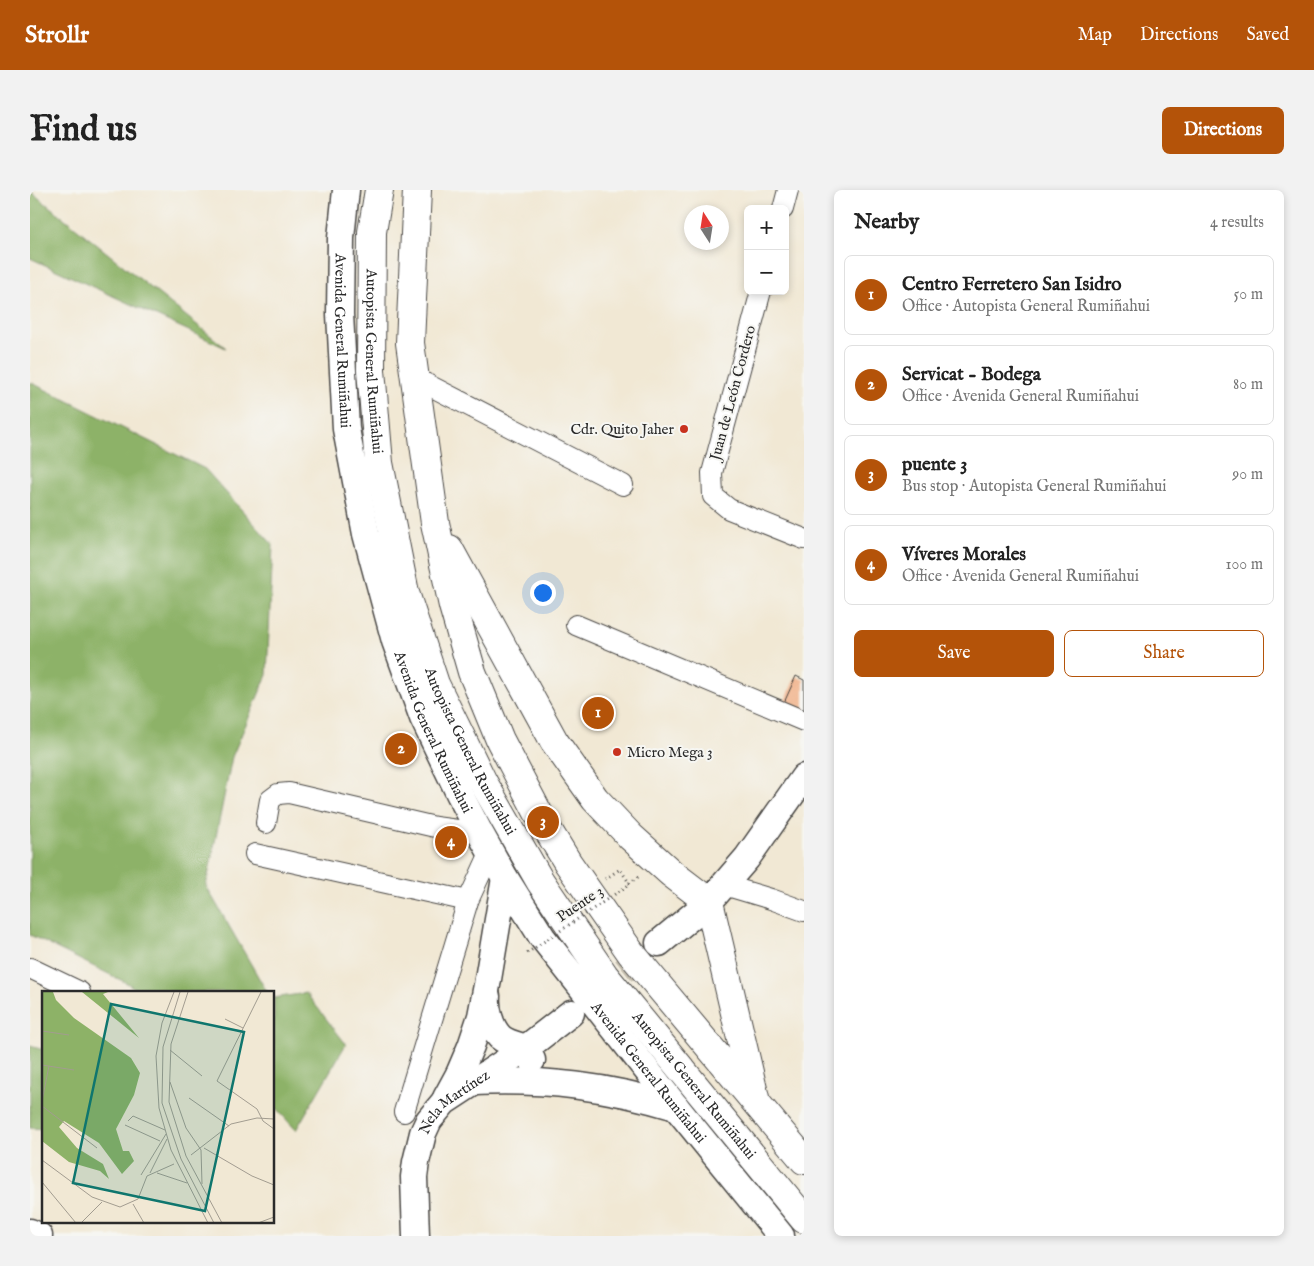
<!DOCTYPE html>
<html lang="en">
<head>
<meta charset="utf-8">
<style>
	body { margin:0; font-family:"IM FELL English",serif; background:#f2f2f2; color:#222 }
	.controls { position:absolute; right:15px; top:15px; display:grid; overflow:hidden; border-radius:8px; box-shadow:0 2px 8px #0003 }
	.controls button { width:45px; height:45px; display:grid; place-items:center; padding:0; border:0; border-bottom:1px solid #e0e0e0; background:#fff; color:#222; font:25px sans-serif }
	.compass { position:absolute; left:654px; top:15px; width:45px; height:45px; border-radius:50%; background:#fff; box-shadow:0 2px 8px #0003; rotate:348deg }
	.you { position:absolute; left:512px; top:402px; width:18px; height:18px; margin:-12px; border:4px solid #fff; border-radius:50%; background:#1a73e8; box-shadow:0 0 0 8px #1a73e833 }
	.badge { display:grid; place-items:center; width:32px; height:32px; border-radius:50%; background:#b45309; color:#fff; font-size:16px; font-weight:700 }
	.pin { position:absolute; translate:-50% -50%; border:2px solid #fff; box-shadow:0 1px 5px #0006 }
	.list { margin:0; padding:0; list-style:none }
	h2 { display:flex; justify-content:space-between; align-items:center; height:65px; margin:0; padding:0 20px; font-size:21px }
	h2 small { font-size:16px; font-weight:400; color:#767676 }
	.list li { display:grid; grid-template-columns:32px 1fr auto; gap:15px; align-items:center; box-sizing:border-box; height:80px; margin:0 10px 10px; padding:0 10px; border:1px solid #e0e0e0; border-radius:8px }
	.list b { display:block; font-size:19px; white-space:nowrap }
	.list p { margin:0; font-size:16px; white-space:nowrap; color:#767676 }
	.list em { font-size:16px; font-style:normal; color:#767676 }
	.actions { display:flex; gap:10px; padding:15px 20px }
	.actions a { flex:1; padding:11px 0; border:1px solid #b45309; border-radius:8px; text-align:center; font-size:18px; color:#b45309 }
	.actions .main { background:#b45309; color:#fff }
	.map { position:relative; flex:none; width:774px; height:1046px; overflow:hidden; border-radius:8px }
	header { display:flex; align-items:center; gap:30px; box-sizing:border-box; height:70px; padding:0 25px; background:#b45309; color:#fff }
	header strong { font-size:24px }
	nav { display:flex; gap:28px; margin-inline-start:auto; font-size:18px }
	.intro { display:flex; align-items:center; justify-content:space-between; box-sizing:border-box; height:120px; padding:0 30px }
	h1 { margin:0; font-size:35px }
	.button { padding:12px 22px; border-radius:8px; background:#b45309; color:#fff; font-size:18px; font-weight:700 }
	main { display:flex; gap:30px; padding:0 30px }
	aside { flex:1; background:#fff; border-radius:8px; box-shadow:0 2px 8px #0003 }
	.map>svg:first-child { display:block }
</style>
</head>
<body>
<header>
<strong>Strollr</strong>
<nav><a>Map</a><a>Directions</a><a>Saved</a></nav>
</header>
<div class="intro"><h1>Find us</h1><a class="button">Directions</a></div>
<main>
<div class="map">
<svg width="774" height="1046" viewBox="0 0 774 1046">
	<rect width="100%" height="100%" fill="#f6f6f2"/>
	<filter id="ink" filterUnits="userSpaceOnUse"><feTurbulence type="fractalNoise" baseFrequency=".02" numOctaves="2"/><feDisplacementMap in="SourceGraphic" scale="10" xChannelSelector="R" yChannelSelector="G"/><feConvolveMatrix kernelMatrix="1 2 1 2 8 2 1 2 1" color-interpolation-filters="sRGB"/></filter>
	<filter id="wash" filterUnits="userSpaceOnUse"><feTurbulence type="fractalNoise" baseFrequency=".0096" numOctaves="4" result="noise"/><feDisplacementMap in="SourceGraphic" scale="20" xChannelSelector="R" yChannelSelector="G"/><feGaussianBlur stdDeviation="1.12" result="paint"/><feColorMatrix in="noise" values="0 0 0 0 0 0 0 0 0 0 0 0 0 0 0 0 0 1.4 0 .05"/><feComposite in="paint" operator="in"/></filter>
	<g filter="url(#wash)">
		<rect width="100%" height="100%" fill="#f1e8d4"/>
		<!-- forest -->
		<g fill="#8db267" stroke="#5c6e49">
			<path d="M0 1 196 158 0 68Z"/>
			<path d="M0 192 175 279 243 355 237 485 202 567 176 696 237 802H110L97 793 0 745Z"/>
			<path d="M276 803 316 854 266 940 244 916V808Z"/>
			<path d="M0 856 14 860V939L0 938Z"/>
		</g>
		<g id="blocks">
			<!-- building -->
			<path fill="#f1b58f" d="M766 486 774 490V523L753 515Z"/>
		</g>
	</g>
	<g filter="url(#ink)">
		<use href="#blocks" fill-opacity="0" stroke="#494744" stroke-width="1"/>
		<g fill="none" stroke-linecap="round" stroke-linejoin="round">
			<!-- major-tunnel -->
			<path stroke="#c9c2b2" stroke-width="26" stroke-dasharray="26 13" stroke-linecap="butt" d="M563 805 624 756"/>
			<defs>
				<g id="minor">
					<path d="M753 19 758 0"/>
					<path d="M731 101 682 283 683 306 699 319 774 349"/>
					<path d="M385 188 593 295"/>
					<path d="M546 435 774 531"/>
					<path d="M236 633 240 610 248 604 259 603 405 637 450 643"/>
					<path d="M225 664 438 711"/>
					<path d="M694 695 741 709 774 721"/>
					<path d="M0 778 50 802"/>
					<path d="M374 922 438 711 460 663"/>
				</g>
				<g id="major">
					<path id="s1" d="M316 0 311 48 310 124 316 239 336 344 365 451 393 528 430 605 450 643 475 688 512 747 646 917 751 1046"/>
					<path d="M629 753 679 712 717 668 774 587"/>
					<path d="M457 806C456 819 460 837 470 847 477 853 487 855 496 858L502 870"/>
					<path d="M444 892C516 889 577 896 646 917"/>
					<path d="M416 908 429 884 441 856 451 826 457 795 475 688"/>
					<path d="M0 1042 9 1046"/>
					<path id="s2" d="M386 1046 384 987 386 972 393 943 399 930 414 912 496 858 541 823"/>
				</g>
				<g id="highway">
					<path id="s3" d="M349 0 342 42 341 180 349 273 375 403 405 494 453 592 510 691 574 785 774 1029"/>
					<path d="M387 0 380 153 405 333 423 416 442 482 470 550 513 632 538 673 601 763 774 970"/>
					<path d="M419 359 524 551 565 609 601 647 641 683 679 712 725 908"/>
				</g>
			</defs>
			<!-- minor casing -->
			<use href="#minor" stroke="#494744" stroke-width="22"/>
			<!-- major casing -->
			<use href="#major" stroke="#494744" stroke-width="29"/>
			<!-- highway casing -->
			<use href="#highway" stroke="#494744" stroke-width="30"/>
			<!-- path -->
			<g stroke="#494744" stroke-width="3" stroke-dasharray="1 4" stroke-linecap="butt">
				<path d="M575 689 590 679 600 694"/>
				<path d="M599 693 611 685"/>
			</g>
			<!-- minor -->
			<use href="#minor" stroke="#fff" stroke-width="20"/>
			<!-- major -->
			<use href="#major" stroke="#fff" stroke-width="26"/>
			<!-- highway -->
			<use href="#highway" stroke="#fff" stroke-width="28"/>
			<!-- path-bridge -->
			<path stroke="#494744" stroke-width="3" stroke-dasharray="1 4" stroke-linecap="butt" d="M497 763 600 694"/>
		</g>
	</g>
	<!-- markers -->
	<g fill="#c8321e" stroke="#f6f6f2" stroke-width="2">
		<circle cx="654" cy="239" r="5"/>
		<circle cx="587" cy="562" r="5"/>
	</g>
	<g text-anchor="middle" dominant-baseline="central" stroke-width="4" stroke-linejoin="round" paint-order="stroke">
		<!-- street labels -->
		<g font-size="15" fill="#2b2b2b" stroke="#f6f6f2">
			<text stroke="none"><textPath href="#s1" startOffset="151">Avenida General Rumiñahui</textPath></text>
			<text stroke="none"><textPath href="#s3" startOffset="172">Autopista General Rumiñahui</textPath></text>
			<text transform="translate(703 203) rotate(-75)">Juan de León Cordero</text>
			<text stroke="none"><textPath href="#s1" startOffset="556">Avenida General Rumiñahui</textPath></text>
			<text stroke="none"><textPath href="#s3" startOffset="578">Autopista General Rumiñahui</textPath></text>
			<text transform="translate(550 714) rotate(-34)">Puente 3</text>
			<text stroke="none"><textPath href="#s1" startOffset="961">Avenida General Rumiñahui</textPath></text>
			<text stroke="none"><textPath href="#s3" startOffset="982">Autopista General Rumiñahui</textPath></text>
			<text stroke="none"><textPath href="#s2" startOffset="149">Nela Martínez</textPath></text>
		</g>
		<!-- poi labels -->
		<g font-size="15" fill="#2b2b2b" stroke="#f6f6f2" text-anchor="end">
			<text x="644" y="239">Cdr. Quito Jaher</text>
			<text x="597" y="562" text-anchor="start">Micro Mega 3</text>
		</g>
	</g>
	<!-- overview -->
	<g transform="translate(12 801)">
		<rect width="232" height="232" fill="#f1e8d4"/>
		<path d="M0 1H11L14 9 32 27 89 67 98 82 92 104 74 138 81 160H87L92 170 80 183 57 152 22 130 17 136 35 157 61 173 67 188 58 180 27 171 0 150ZM40 1H66L61 3 97 47Z" fill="#8db267"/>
		<path fill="none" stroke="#a29c90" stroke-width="1" d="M132 1 120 32 114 65 117 117 129 159 166 232M138 1 121 56 120 112 139 168 172 232M146 1 129 53 127 111 144 165 180 232M219 1 175 90 215 118 221 130 232 138M183 28 201 37M0 40 27 44M128 59 160 85M0 74 32 79M128 91 144 137 159 159 160 193M147 107 187 135M0 110 7 75M0 115 55 157M86 130 91 125 123 139M83 134 118 150M162 157 210 185 232 194M149 164 189 133 215 127 232 128M0 169 50 206 78 216 96 208 105 185 132 173M108 182 125 148M115 182 145 192M99 184 124 143M0 191 34 232M91 213 102 232M39 232 60 211M216 232 232 226"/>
		<path fill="#0f766e" fill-opacity="0.15" stroke="#0f766e" stroke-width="2.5" d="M69 13 202 41 163 220 31 192Z"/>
		<rect width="232" height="232" fill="none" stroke="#2b2b2b" stroke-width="2.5"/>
	</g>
</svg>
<div class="controls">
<button>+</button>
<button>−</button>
</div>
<svg class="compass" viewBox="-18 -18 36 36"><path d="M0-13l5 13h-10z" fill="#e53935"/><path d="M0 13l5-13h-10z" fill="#767676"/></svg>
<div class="you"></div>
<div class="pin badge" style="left:568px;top:523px">1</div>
<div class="pin badge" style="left:371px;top:559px">2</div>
<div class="pin badge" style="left:513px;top:632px">3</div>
<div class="pin badge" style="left:421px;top:652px">4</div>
</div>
<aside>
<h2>Nearby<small>4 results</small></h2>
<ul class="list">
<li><span class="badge">1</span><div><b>Centro Ferretero San Isidro</b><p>Office · Autopista General Rumiñahui</p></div><em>50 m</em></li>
<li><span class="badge">2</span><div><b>Servicat - Bodega</b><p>Office · Avenida General Rumiñahui</p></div><em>80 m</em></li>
<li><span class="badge">3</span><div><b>puente 3</b><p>Bus stop · Autopista General Rumiñahui</p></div><em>90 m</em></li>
<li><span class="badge">4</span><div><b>Víveres Morales</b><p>Office · Avenida General Rumiñahui</p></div><em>100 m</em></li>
</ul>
<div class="actions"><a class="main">Save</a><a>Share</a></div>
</aside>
</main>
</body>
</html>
